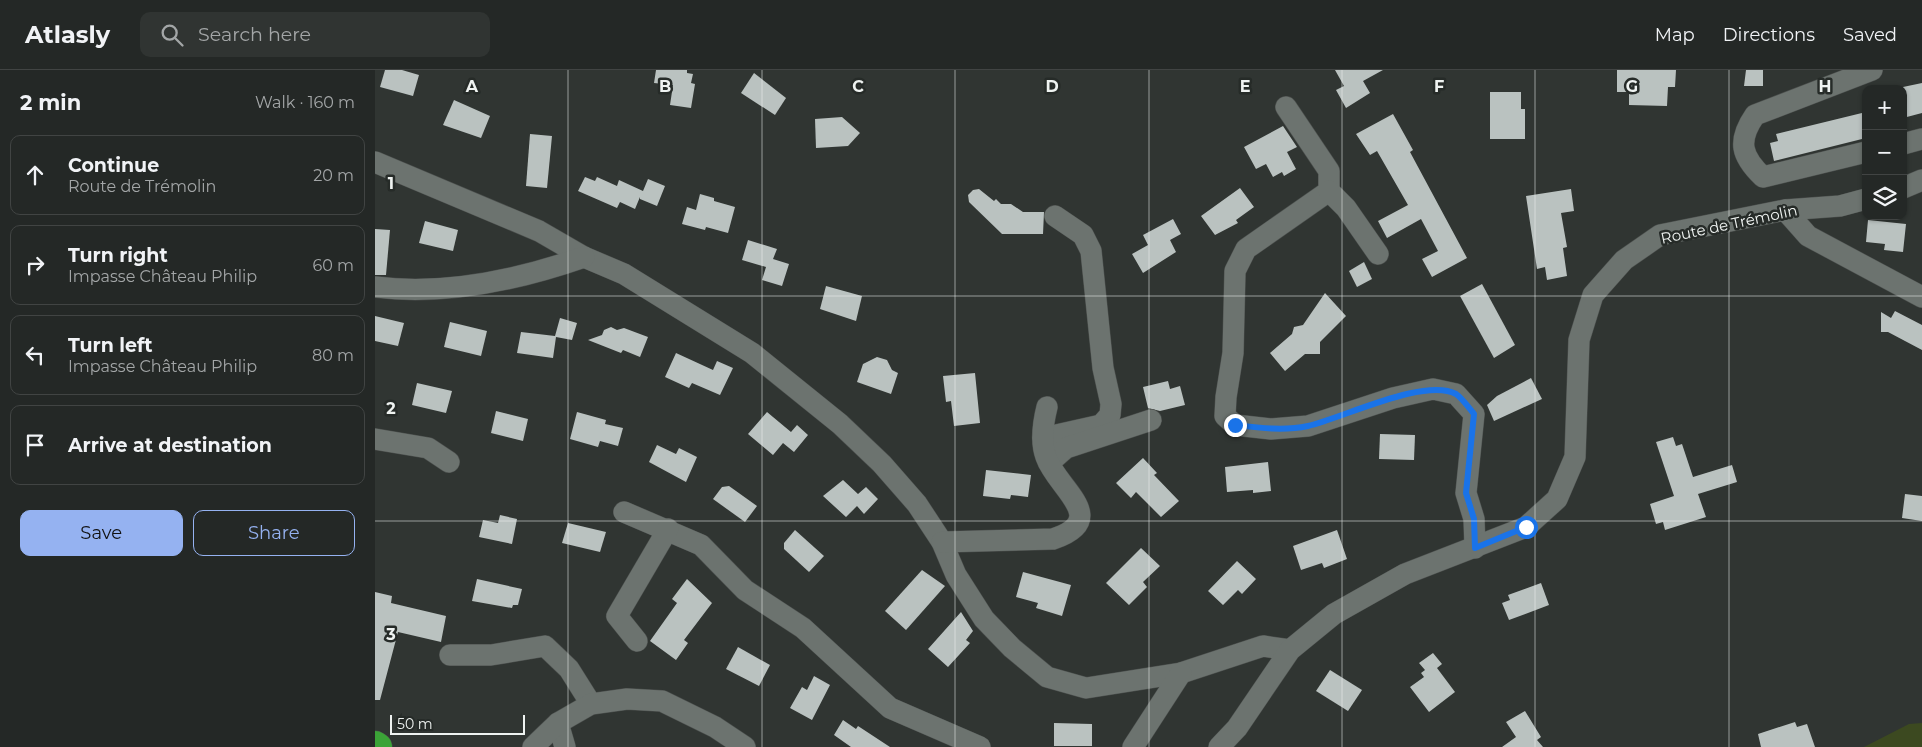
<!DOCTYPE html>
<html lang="en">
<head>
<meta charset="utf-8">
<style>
	body { margin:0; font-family:Montserrat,sans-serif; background:#303432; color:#f1f3f6 }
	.controls { position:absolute; right:15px; top:15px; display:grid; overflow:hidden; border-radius:10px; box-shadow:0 1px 4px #0004 }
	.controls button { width:45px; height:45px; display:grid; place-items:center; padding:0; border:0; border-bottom:1px solid #414443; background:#242826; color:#f1f3f6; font:25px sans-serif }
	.scale { position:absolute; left:15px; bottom:12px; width:135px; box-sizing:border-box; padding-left:5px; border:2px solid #eff3f1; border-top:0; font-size:14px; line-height:18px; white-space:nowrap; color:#eff3f1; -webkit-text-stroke:4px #262b28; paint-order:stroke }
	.stop { position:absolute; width:15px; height:15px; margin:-11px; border:4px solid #1a73e8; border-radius:50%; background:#fff }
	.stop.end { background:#1a73e8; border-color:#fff; box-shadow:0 1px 5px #0008 }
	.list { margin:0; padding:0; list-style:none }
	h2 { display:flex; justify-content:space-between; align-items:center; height:65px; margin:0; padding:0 20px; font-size:21px }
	h2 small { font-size:16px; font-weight:400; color:#a3a6a7 }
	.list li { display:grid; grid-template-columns:32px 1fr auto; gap:15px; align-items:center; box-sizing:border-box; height:80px; margin:0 10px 10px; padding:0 10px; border:1px solid #414443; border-radius:10px }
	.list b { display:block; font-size:19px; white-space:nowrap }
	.list p { margin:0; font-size:16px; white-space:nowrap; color:#a3a6a7 }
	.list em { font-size:16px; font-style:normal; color:#a3a6a7 }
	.actions { display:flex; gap:10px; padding:15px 20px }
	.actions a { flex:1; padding:11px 0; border:1px solid #95b2f1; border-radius:10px; text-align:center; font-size:18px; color:#95b2f1 }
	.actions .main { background:#95b2f1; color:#111 }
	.icon { flex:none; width:28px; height:28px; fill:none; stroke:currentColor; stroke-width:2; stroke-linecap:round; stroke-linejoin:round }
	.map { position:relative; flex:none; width:1547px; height:677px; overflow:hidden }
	header { display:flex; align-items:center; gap:30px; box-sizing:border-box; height:70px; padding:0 25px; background:#242826; border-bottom:1px solid #414443 }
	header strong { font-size:24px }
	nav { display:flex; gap:28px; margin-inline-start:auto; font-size:18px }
	.search { width:350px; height:45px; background:#303432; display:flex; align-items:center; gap:12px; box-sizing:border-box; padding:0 18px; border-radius:10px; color:#a3a6a7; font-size:19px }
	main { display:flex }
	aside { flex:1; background:#242826 }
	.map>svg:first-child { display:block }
</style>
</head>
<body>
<header>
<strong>Atlasly</strong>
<div class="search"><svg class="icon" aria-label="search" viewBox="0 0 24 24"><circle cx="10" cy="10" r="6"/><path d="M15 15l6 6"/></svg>Search here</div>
<nav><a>Map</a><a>Directions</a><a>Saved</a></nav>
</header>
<main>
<aside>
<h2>2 min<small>Walk · 160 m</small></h2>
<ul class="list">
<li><svg class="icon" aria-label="ahead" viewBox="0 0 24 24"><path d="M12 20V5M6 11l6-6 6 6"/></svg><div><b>Continue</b><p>Route de Trémolin</p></div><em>20 m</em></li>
<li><svg class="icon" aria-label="right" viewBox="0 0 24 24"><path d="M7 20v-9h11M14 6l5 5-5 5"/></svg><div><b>Turn right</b><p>Impasse Château Philip</p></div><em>60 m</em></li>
<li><svg class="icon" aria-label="left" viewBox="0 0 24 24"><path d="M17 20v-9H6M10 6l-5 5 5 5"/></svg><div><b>Turn left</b><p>Impasse Château Philip</p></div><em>80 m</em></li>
<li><svg class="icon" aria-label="arrive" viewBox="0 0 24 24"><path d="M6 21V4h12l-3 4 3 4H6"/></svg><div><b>Arrive at destination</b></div></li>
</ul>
<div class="actions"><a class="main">Save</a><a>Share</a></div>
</aside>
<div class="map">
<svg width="1547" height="677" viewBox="0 0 1547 677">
	<rect width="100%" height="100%" fill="#303532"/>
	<!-- green -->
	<path fill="#3c4920" d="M1547 653V677H1489L1534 654Z"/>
	<!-- building -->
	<g fill="#bac2c0">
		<path d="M10 0H27L44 5 38 26 5 17Z"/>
		<path d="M281 0H312V3L318 4 316 13 320 14 316 38 295 35 298 15 279 13Z"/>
		<path d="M960 0H1008L988 11 995 23 971 38 961 20 969 16Z"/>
		<path d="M1242 0H1301L1300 17H1293L1292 36 1254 35V22H1242Z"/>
		<path d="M1371 0H1388V16H1369Z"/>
		<path d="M379 3 411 28 400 45 366 23Z"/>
		<path d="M1547 13V43L1528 48V17Z"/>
		<path d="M1115 22H1146V39H1150V69H1115Z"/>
		<path d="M79 30 115 46 106 68 68 55Z"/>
		<path d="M1491 42V68L1399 91 1395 73 1403 71 1401 64Z"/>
		<path d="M1018 44 1038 80 1035 82 1092 188 1057 207 1047 189 1063 181 1046 149 1012 168 1003 151 1033 135 1002 81 995 85 981 64Z"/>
		<path d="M467 47 485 63 473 76 441 78 440 49Z"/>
		<path d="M908 56 922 77 912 82 921 99 909 106 907 102 898 107 891 94 881 99 869 77Z"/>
		<path d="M155 64 177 66 172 118 151 116Z"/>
		<path d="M210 107 220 111 222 107 242 116 244 110 268 121 273 109 290 116 282 136 265 129V127L260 139 245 132 242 138 203 121Z"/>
		<path d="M865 118 879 137 861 150 863 153 840 165 826 146Z"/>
		<path d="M604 119 619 131 621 129 626 134H636L648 142H669L668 164H627L594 132 593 125 598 120Z"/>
		<path d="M1196 119 1199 141 1186 143 1192 177 1188 178 1192 206 1172 210 1170 197 1162 199 1151 126Z"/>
		<path d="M325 124 339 128V131L360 137 353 163 331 157 330 160 307 154 312 137 321 140Z"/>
		<path d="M798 149 806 164 795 170 801 182 768 203 757 184 773 175 768 165Z"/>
		<path d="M1493 150 1531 154 1528 182 1509 180 1510 174 1491 172Z"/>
		<path d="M50 151 83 160 78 181 44 173Z"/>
		<path d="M0 159 15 160 11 205H0Z"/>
		<path d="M373 170 402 179 398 189 414 194 407 216 387 210 391 197 367 190Z"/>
		<path d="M989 192 997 209 982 217 974 201Z"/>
		<path d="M1107 214 1140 275 1119 288 1085 226Z"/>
		<path d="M451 216 487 226 481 251 445 239Z"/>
		<path d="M950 223 971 246 945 272V284H930L910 301 895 283 917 264 919 257 928 255Z"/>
		<path d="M1520 241 1547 255V280L1513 262H1506V242L1516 248Z"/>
		<path d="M0 246 29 253 23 276 0 271Z"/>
		<path d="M185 248 202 253 197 270 181 267 178 288 142 283 146 262 180 266Z"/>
		<path d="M75 252 112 261 106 286 69 277Z"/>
		<path d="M236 257 242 260 249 258 273 267 265 287 248 280 246 283 213 270 227 265 229 260Z"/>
		<path d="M301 283 338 300 342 291 358 298 345 325 317 313 314 318 290 307Z"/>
		<path d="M502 287 512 290 517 300 523 303 516 324 482 312 488 294Z"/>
		<path d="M600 303 605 353 579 356 576 331 571 332 568 306Z"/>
		<path d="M1156 308 1167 329 1119 351 1112 335 1122 326Z"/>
		<path d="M793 311 795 319 805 316 810 335 785 341 773 338 768 317Z"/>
		<path d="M42 313 77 321 71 343 37 335Z"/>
		<path d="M121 341 153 349 148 371 116 363Z"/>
		<path d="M202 342 231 350 230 354 248 358 243 376 225 371 223 377 195 369Z"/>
		<path d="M392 342 416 362 422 355 433 365 419 382 408 373 398 385 373 364Z"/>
		<path d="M1005 364 1040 365 1039 390 1004 389Z"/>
		<path d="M1298 367 1301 376 1307 374 1318 407 1357 395 1362 412 1323 424 1331 447 1290 460 1288 452 1281 454 1275 434 1299 426 1281 372Z"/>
		<path d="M282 375 301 384 304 378 322 387 311 412 274 392Z"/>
		<path d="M768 388 782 403 779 405 804 431 786 447 761 422 756 428 741 413Z"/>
		<path d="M893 392 896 421 878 423V420L852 422 850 397Z"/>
		<path d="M611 400 656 405 653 427 636 425 635 429 608 426Z"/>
		<path d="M468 410 483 424 491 417 503 429 489 444 482 436 471 447 448 426Z"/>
		<path d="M354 416 382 436 370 452 338 429 347 417Z"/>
		<path d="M1530 424 1547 426V451L1527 448Z"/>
		<path d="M125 445 142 449 137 474 104 467 108 450 123 453Z"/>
		<path d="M193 453 231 462 225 482 187 473Z"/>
		<path d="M420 460 449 486 434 502 409 479V473Z"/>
		<path d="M962 460 972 489 949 498 947 493 926 500 918 476Z"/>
		<path d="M766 478 785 496 768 512 772 517 754 535 731 513Z"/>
		<path d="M862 491 881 509 867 524 863 520 848 535 833 521Z"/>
		<path d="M547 500 570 516 531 560 510 541Z"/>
		<path d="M648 502 696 515 687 546 661 538 663 533 641 527Z"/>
		<path d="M102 509 147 519 143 535H138L137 538 97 531Z"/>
		<path d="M312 509 337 533 309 570 313 573 301 590 275 571 302 533 297 529Z"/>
		<path d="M1166 513 1174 535 1134 550 1127 533 1135 530 1133 525Z"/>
		<path d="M0 522 17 526 16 533 71 546 66 572 23 562 5 630H0Z"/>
		<path d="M586 542 598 561 591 570 595 573 573 597 553 579Z"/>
		<path d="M363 577 395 595 384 616 351 599Z"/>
		<path d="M1058 583 1067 594 1062 598 1080 622 1054 642 1035 617 1049 607 1046 603 1050 600 1044 593Z"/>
		<path d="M955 600 987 620 973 641 941 621Z"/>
		<path d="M439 606 455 615 437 650 415 638 427 617 432 620Z"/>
		<path d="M1150 641 1166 667 1162 670 1168 677H1127L1141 667 1131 652Z"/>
		<path d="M468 650 481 659 483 656 515 677H476L459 665Z"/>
		<path d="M1420 652 1422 657 1432 654 1440 677H1386L1383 664Z"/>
		<path d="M679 653 717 654V676H679Z"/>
	</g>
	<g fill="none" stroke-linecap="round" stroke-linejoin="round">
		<defs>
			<g id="minor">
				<path d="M911 37 954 101V121L871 179 860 201 858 283 851 327 850 346 860 355 896 359 933 356 1018 328 1058 319 1081 324 1099 344 1091 423 1099 449 1100 478"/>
				<path d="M1528 74 1547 69"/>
				<path d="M1491 82 1388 107C1366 86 1362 71 1380 45L1497 0"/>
				<path d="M0 92 164 161 209 187 249 204 377 283 465 354 507 394 542 434 567 472 581 505 609 549 637 578 672 607 711 618 806 603 888 576 915 580"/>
				<path d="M1528 118 1547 110"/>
				<path d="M954 121 971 138 1003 184"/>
				<path d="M1410 140 1433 166 1547 227"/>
				<path d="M0 217C71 226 143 210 209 187"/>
				<path d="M668 368 726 355 735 345 736 334 728 298 716 181 708 165 680 146"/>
				<path d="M0 369 53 378 74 392"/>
				<path d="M674 393 691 378 776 350"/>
				<path d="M249 442 326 475 370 520 428 558 515 638 605 677"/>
				<path d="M567 472 678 469C737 449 682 419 671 387 665 371 668 353 672 337"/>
				<path d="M262 571 242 546 293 459"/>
				<path d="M75 585H116L170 576 194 599 216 634"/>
				<path d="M183 653 190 677"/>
				<path d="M158 677 183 653 216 634 252 629 287 631 340 657 370 677"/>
				<path d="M758 677 806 603"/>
				<path d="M844 677 862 658 915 580 959 544 1030 504 1151 457 1182 429 1200 387 1204 270 1218 225 1249 190 1285 165 1410 140 1465 136 1491 129"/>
			</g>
			<path id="highway" d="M0 675 3 677"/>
		</defs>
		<!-- minor casing -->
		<use href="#minor" stroke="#4c504e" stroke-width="22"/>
		<!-- highway casing -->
		<use href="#highway" stroke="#4c504e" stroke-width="29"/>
		<!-- minor -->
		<use href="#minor" stroke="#6c736f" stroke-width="21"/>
		<!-- highway -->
		<use href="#highway" stroke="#3ba337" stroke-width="28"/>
	</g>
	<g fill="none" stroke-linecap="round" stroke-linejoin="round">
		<!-- route -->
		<path stroke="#1a73e8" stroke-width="6" d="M860 355C885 358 909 361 933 356 968 348 1050 307 1081 324 1087 328 1094 338 1099 344L1091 423 1099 449 1100 478 1151 457"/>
	</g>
	<!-- grid -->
	<path fill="none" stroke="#eff3f1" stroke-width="1" stroke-opacity="0.55" d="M193 0V677M387 0V677M580 0V677M774 0V677M967 0V677M1160 0V677M1354 0V677M0 226H1547M0 451H1547"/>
	<g text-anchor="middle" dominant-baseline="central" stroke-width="5" stroke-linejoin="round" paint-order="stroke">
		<!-- street labels -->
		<g font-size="15" fill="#eff3f1" stroke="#262b28">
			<text transform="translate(1354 154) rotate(-12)">Route de Trémolin</text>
		</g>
	</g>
	<g font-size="16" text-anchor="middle" font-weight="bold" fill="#eff3f1" stroke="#262b28" stroke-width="5" stroke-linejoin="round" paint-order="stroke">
		<text x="97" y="22">A</text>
		<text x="290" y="22">B</text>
		<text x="483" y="22">C</text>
		<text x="677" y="22">D</text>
		<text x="870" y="22">E</text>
		<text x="1064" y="22">F</text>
		<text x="1257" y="22">G</text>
		<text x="1450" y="22">H</text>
		<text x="16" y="119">1</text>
		<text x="16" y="344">2</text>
		<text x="16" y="570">3</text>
	</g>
</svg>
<div class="controls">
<button>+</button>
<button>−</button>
<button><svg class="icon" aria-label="layers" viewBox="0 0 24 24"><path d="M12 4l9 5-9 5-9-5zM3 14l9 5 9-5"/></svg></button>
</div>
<div class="scale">50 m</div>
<div class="stop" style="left:1151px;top:457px"></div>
<div class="stop end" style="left:860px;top:355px"></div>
</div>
</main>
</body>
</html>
